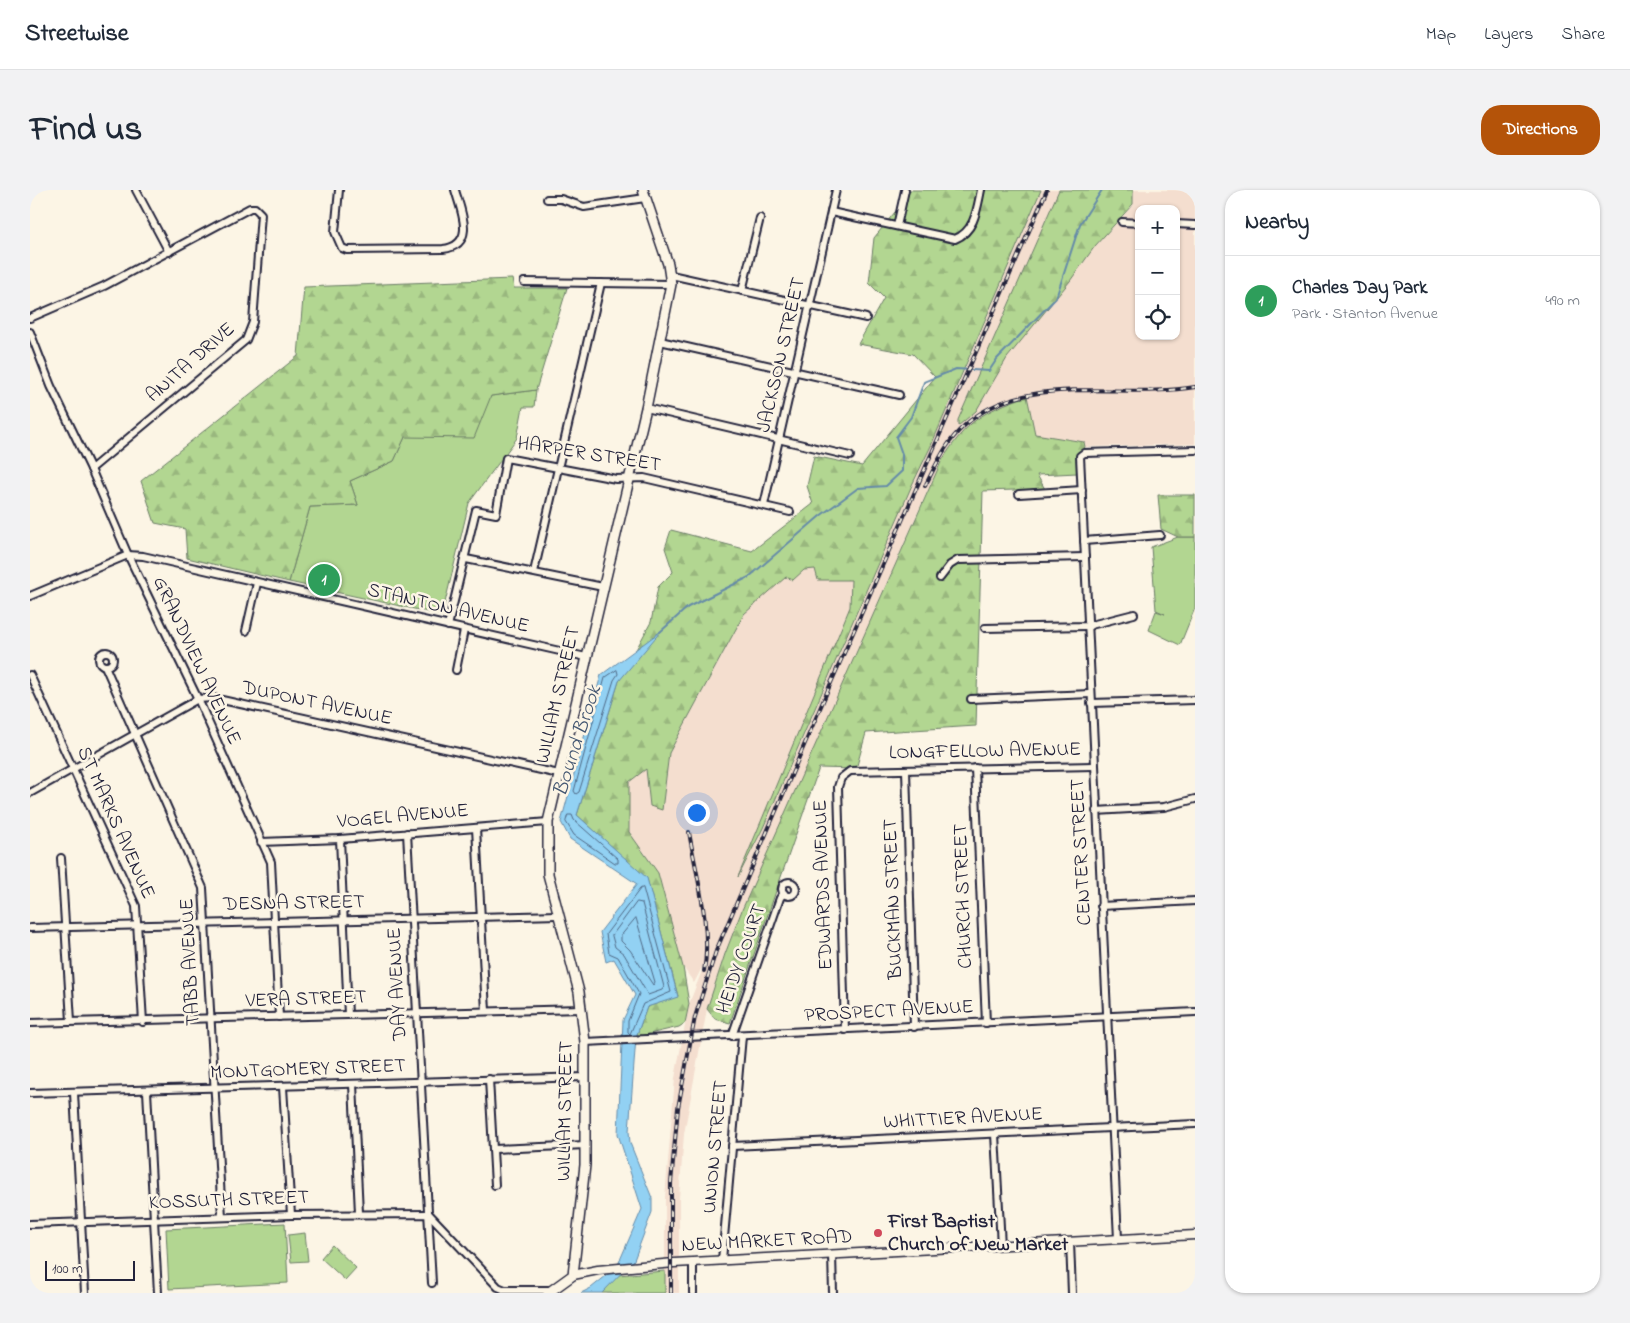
<!DOCTYPE html>
<html lang="en">
<head>
<meta charset="utf-8">
<style>
	body { margin:0; font-family:"Indie Flower",sans-serif; background:#f2f2f3; color:#1f2937 }
	.controls { position:absolute; right:15px; top:15px; display:grid; overflow:hidden; border-radius:10px; box-shadow:0 1px 4px #0004 }
	.controls button { width:45px; height:45px; display:grid; place-items:center; padding:0; border:0; border-bottom:1px solid #e0e1e3; background:#fff; color:#1f2937; font:25px sans-serif }
	.scale { position:absolute; left:15px; bottom:12px; width:90px; box-sizing:border-box; padding-left:5px; border:2px solid #22223b; border-top:0; font-size:14px; line-height:18px; white-space:nowrap; color:#22223b; -webkit-text-stroke:4px #fcf5e5; paint-order:stroke }
	.you { position:absolute; left:666px; top:622px; width:18px; height:18px; margin:-12px; border:4px solid #fff; border-radius:50%; background:#1a73e8; box-shadow:0 0 0 8px #1a73e833 }
	.badge { display:grid; place-items:center; width:32px; height:32px; border-radius:50%; background:#b45309; color:#fff; font-size:16px; font-weight:700 }
	.pin { position:absolute; translate:-50% -50%; border:2px solid #fff; box-shadow:0 1px 5px #0006 }
	.list { margin:0; padding:0; list-style:none }
	h2 { display:flex; justify-content:space-between; align-items:center; height:65px; margin:0; padding:0 20px; font-size:21px }
	h2 small { font-size:16px; font-weight:400; color:#747a83 }
	.list li { display:grid; grid-template-columns:32px 1fr auto; gap:15px; align-items:center; box-sizing:border-box; height:90px; padding:0 20px; border-top:1px solid #e0e1e3 }
	.list b { display:block; font-size:19px; white-space:nowrap }
	.list p { margin:0; font-size:16px; white-space:nowrap; color:#747a83 }
	.list em { font-size:16px; font-style:normal; color:#747a83 }
	.icon { flex:none; width:28px; height:28px; fill:none; stroke:currentColor; stroke-width:2; stroke-linecap:round; stroke-linejoin:round }
	.map { position:relative; flex:none; width:1165px; height:1103px; overflow:hidden; border-radius:20px }
	header { display:flex; align-items:center; gap:30px; box-sizing:border-box; height:70px; padding:0 25px; background:#fff; border-bottom:1px solid #e0e1e3 }
	header strong { font-size:24px }
	nav { display:flex; gap:28px; margin-inline-start:auto; font-size:18px }
	.intro { display:flex; align-items:center; justify-content:space-between; box-sizing:border-box; height:120px; padding:0 30px }
	h1 { margin:0; font-size:35px }
	.button { padding:12px 22px; border-radius:20px; background:#b45309; color:#fff; font-size:18px; font-weight:700 }
	main { display:flex; gap:30px; padding:0 30px }
	aside { flex:1; background:#fff; border-radius:20px; box-shadow:0 1px 4px #0004 }
	.map>svg:first-child { display:block }
</style>
</head>
<body>
<header>
<strong>Streetwise</strong>
<nav><a>Map</a><a>Layers</a><a>Share</a></nav>
</header>
<div class="intro"><h1>Find us</h1><a class="button">Directions</a></div>
<main>
<div class="map">
<svg width="1165" height="1103" viewBox="0 0 1165 1103">
	<defs>
		<pattern id="forest-firs" width="22" height="20" patternUnits="userSpaceOnUse" patternTransform="scale(1.25)"><rect width="22" height="20" fill="#b2d691"/><path d="M5 1l3.5 6h-7zM16 11l3.5 6h-7z" fill="#99b77e"/></pattern>
	</defs>
	<rect width="100%" height="100%" fill="#fcf5e5"/>
	<filter id="ink" filterUnits="userSpaceOnUse"><feTurbulence type="fractalNoise" baseFrequency=".02" numOctaves="2"/><feDisplacementMap in="SourceGraphic" scale="10" xChannelSelector="R" yChannelSelector="G"/><feConvolveMatrix kernelMatrix="1 2 1 2 8 2 1 2 1" color-interpolation-filters="sRGB"/></filter>
	<g filter="url(#ink)">
		<!-- built -->
		<path fill="#f4decf" fill-rule="evenodd" d="M1011 0H1029L928 230 945 222 977 168 1040 91 1065 56 1103 15V0H1165V254L1055 257 1054 252 1005 244 997 206 953 223 923 253 897 302 695 764 677 819 654 944 649 1008V1103H635V1008L645 888 659 814 677 768 664 793 653 777 628 683 599 642V592L616 579 620 616 632 620 639 563 714 424 756 386 763 389 774 380 785 379 788 390H821L820 417 713 678 733 638 882 295 926 200ZM1109 19H1146V146H1109Z"/>
		<!-- green -->
		<g fill="#b2d691" stroke="#6a7c66">
			<path d="M506 200 504 217H493L487 248 439 313 412 425 259 392 280 317 328 315 320 291 364 271 375 247 461 206Z"/>
			<path d="M1148 347H1165V418L1150 455 1119 440 1126 421 1135 424 1126 420 1121 357Z"/>
			<path d="M255 1033 258 1093 139 1099 136 1039Z"/>
			<path d="M275 1043 278 1071 261 1072 258 1045Z"/>
			<path d="M302 1055 326 1078 315 1090 291 1068Z"/>
			<path d="M635 1081V1103H572L588 1085Z"/>
		</g>
		<!-- forest -->
		<g fill="url(#forest-firs)" stroke="#6a7c66">
			<path d="M880 0H1011L900 258 882 295 733 638 708 687 820 417 821 390H788L785 379 774 380 763 390 756 387 714 424 639 563 632 620 620 616 616 579 599 592V642L628 683 653 777 659 814 655 833 649 837 606 847 617 817 648 806 617 689 547 625 589 491 621 432 628 397 643 382 635 358 641 340 722 361 783 314 777 296 784 266 832 276 905 187 883 164 828 154 854 108 839 93 844 48 878 6Z"/>
			<path d="M1029 0H1103V14L1065 56 1040 91 977 168 946 221 928 236V230Z"/>
			<path d="M482 89 484 98H537L506 200 461 206 444 248 375 247 364 271 320 291 328 315 280 317 259 392 157 368 155 339 125 333 111 291 268 166 274 97Z"/>
			<path d="M997 206 1005 244 1054 252 1055 257 1048 267 1047 283 1007 285 1015 299 953 301 946 536 836 543 826 579 789 578 700 833 685 829 677 819 695 764 712 720 911 272C937 230 952 222 997 206Z"/>
			<path d="M1128 305H1165V347H1148L1131 339Z"/>
		</g>
		<!-- water -->
		<path fill="#92d1f3" stroke="#658ba9" d="M631 441 589 491 547 625 617 688 648 807 617 817 606 847 599 941 600 953 622 1008V1022L604 1070 572 1103H551L561 1098 587 1077 612 1019 588 944 593 830 605 805 584 769 576 772 570 742 607 694 540 649 531 632 571 485Z"/>
		<g fill="none" stroke-linecap="round" stroke-linejoin="round">
			<!-- shore -->
			<g stroke="#4f6885" stroke-width="1">
				<path d="M587 480 588 484 584 490 549 602 546 604 544 601 575 488Z"/>
				<path d="M538 625H542L544 630 588 669V673H585L544 645 536 632Z"/>
				<path d="M613 698 641 802 613 814 600 844 598 842V831L609 804 588 767 579 763 576 744 610 699Z"/>
				<path d="M607 712 612 713 634 797 632 800 618 805 594 764 585 757 582 746Z"/>
				<path d="M606 728 625 792 623 795 600 760 591 751V746Z"/>
			</g>
			<!-- stream -->
			<path stroke="#658ba9" stroke-width="2" d="M630 442 658 417 719 387 790 326 828 298 856 296 872 281V264L866 247 881 227 894 192 926 179 959 181 967 169 1026 108 1050 34 1072 0"/>
			<defs>
				<g id="minor">
					<path d="M106 0 139 62"/>
					<path d="M309 0 305 42 312 58 317 60 413 59C447 55 431 21 425 0"/>
					<path d="M517 9H531L554 17 615 8"/>
					<path d="M801 22 925 49C945 41 947 19 951 0"/>
					<path d="M1092 32 1109 33"/>
					<path d="M1146 34 1165 35"/>
					<path d="M867 36 875 0"/>
					<path d="M641 85 836 128"/>
					<path d="M494 92 641 94"/>
					<path d="M712 101 730 28"/>
					<path d="M0 128 74 96 220 18H225L231 24 223 132 216 150 61 279"/>
					<path d="M0 142 21 196 61 279 98 365 168 509 241 672 249 827"/>
					<path d="M630 151 869 205"/>
					<path d="M616 218 820 266"/>
					<path d="M989 304 1052 300"/>
					<path d="M734 315 806 0"/>
					<path d="M1054 351 1130 345"/>
					<path d="M436 369 573 397"/>
					<path d="M504 382 571 93"/>
					<path d="M910 388 920 375 928 370 1055 367"/>
					<path d="M0 406 98 365 113 366 556 467"/>
					<path d="M418 436 446 320 466 324 476 268 586 289 614 288 760 322"/>
					<path d="M955 438 1057 436 1104 424"/>
					<path d="M216 441 227 393"/>
					<circle cx="76" cy="469" r="7"/>
					<path d="M75 476 173 698 192 1027"/>
					<path d="M426 480 434 440"/>
					<path d="M0 485 106 716 113 832"/>
					<path d="M941 509 1061 504"/>
					<path d="M1061 513 1165 510"/>
					<path d="M945 578 956 833"/>
					<path d="M876 580 884 837"/>
					<path d="M0 603 168 509 183 508 529 584"/>
					<path d="M1066 621 1134 617 1165 609"/>
					<path d="M446 638 456 821"/>
					<path d="M377 643 402 1093"/>
					<path d="M310 649 318 825"/>
					<path d="M231 652 310 649 518 632"/>
					<path d="M31 668 41 831"/>
					<circle cx="759" cy="699" r="7"/>
					<path d="M1071 716 1165 711"/>
					<path d="M0 738 528 725"/>
					<path d="M0 833 552 819"/>
					<path d="M815 840 808 597 811 588 820 581 1064 576"/>
					<path d="M702 846 750 708 754 703"/>
					<path d="M555 852 1165 822"/>
					<path d="M459 889 465 995"/>
					<path d="M323 894 329 1023"/>
					<path d="M253 897 261 1025"/>
					<path d="M117 901 128 1103"/>
					<path d="M0 903 556 887"/>
					<path d="M44 903 55 1103"/>
					<path d="M965 944 971 1056"/>
					<path d="M702 956 1165 934"/>
					<path d="M464 959 556 955"/>
					<path d="M0 1034 261 1025 399 1024 468 1097 475 1100H520"/>
					<path d="M1088 1049 1050 266 1054 263 1165 260"/>
					<path d="M1040 1052 1042 1103"/>
					<path d="M802 1064 803 1103"/>
					<path d="M692 1070 712 846"/>
					<path d="M663 1103V1072"/>
				</g>
				<path id="tertiary" d="M543 1085 568 1080 644 1073 1165 1045"/>
				<path id="secondary" d="M518 1103 543 1085 555 975V852L549 802 518 684V632L616 218 641 94 638 74 613 0"/>
			</defs>
			<!-- minor casing -->
			<use href="#minor" stroke="#22223b" stroke-width="10"/>
			<!-- tertiary casing -->
			<use href="#tertiary" stroke="#22223b" stroke-width="11"/>
			<!-- secondary casing -->
			<use href="#secondary" stroke="#22223b" stroke-width="12"/>
			<!-- minor -->
			<use href="#minor" stroke="#fcf5e5" stroke-width="6"/>
			<!-- tertiary -->
			<use href="#tertiary" stroke="#fcf5e5" stroke-width="8"/>
			<!-- secondary -->
			<use href="#secondary" stroke="#fcf5e5" stroke-width="9"/>
			<defs>
				<g id="rail">
					<path d="M895 296C906 275 916 252 934 236 994 180 1090 210 1165 197"/>
					<path d="M659 642C666 684 682 739 674 781"/>
					<path d="M641 1103V993L648 918 665 827 686 761 797 502 1017 0"/>
				</g>
			</defs>
			<!-- rail casing -->
			<use href="#rail" stroke="#22223b" stroke-width="4"/>
			<!-- rail -->
			<use href="#rail" stroke="#fcf5e5" stroke-width="2" stroke-dasharray="5.5" stroke-linecap="butt"/>
		</g>
	</g>
	<!-- markers -->
	<circle fill="#d1495b" stroke="#fcf5e5" stroke-width="2" cx="848" cy="1043" r="5"/>
	<g text-anchor="middle" dominant-baseline="central" stroke-width="5" stroke-linejoin="round" paint-order="stroke">
		<!-- street labels -->
		<g font-size="20" fill="#22223b" stroke="#fcf5e5">
			<text transform="translate(752 165) rotate(-77)">JACKSON STREET</text>
			<text transform="translate(161 173) rotate(-41)">ANITA DRIVE</text>
			<text transform="translate(559 265) rotate(9)">HARPER STREET</text>
			<text transform="translate(418 419) rotate(13)">STANTON AVENUE</text>
			<text transform="translate(166 471) rotate(65)">GRANDVIEW AVENUE</text>
			<text transform="translate(529 505) rotate(-77)">WILLIAM STREET</text>
			<text transform="translate(287 514) rotate(12)">DUPONT AVENUE</text>
			<text transform="translate(955 562) rotate(-1)">LONGFELLOW AVENUE</text>
			<text transform="translate(373 627) rotate(-5)">VOGEL AVENUE</text>
			<text transform="translate(85 633) rotate(66)">ST MARKS AVENUE</text>
			<text transform="translate(1052 662) rotate(-93)">CENTER STREET</text>
			<text transform="translate(794 695) rotate(-92)">EDWARDS AVENUE</text>
			<text transform="translate(934 706) rotate(-92)">CHURCH STREET</text>
			<text transform="translate(864 709) rotate(-92)">BUCKMAN STREET</text>
			<text transform="translate(264 714) rotate(-1)">DESNA STREET</text>
			<text transform="translate(712 769) rotate(-71)">HEIDY COURT</text>
			<text transform="translate(161 772) rotate(-93)">TABB AVENUE</text>
			<text transform="translate(368 794) rotate(-93)">DAY AVENUE</text>
			<text transform="translate(276 810) rotate(-2)">VERA STREET</text>
			<text transform="translate(859 822) rotate(-3)">PROSPECT AVENUE</text>
			<text transform="translate(278 880) rotate(-2)">MONTGOMERY STREET</text>
			<text transform="translate(536 921) rotate(-89)">WILLIAM STREET</text>
			<text transform="translate(933 929) rotate(-3)">WHITTIER AVENUE</text>
			<text transform="translate(686 957) rotate(-85)">UNION STREET</text>
			<text transform="translate(199 1011) rotate(-2)">KOSSUTH STREET</text>
			<text transform="translate(737 1052) rotate(-3)">NEW MARKET ROAD</text>
		</g>
		<!-- poi labels -->
		<g font-size="20" font-weight="bold" fill="#22223b" stroke="#fcf5e5" text-anchor="start">
			<text x="858" y="1032">First Baptist<tspan x="858" dy="23">Church of New Market</tspan></text>
		</g>
		<!-- water labels -->
		<g font-size="21" font-style="italic" fill="#445772" stroke="#fcf5e5">
			<text transform="translate(548 551) rotate(-72)">Bound Brook</text>
		</g>
	</g>
</svg>
<div class="controls">
<button>+</button>
<button>−</button>
<button><svg class="icon" aria-label="locate" viewBox="0 0 24 24"><circle cx="12" cy="12" r="6"/><path d="M12 2v4M12 18v4M2 12h4M18 12h4"/></svg></button>
</div>
<div class="scale">100 m</div>
<div class="you"></div>
<div class="pin badge" style="left:294px;top:390px;background:#2e9e5b">1</div>
</div>
<aside>
<h2>Nearby<small></small></h2>
<ul class="list">
<li><span class="badge" style="background:#2e9e5b">1</span><div><b>Charles Day Park</b><p>Park · Stanton Avenue</p></div><em>490 m</em></li>
</ul>
</aside>
</main>
</body>
</html>
